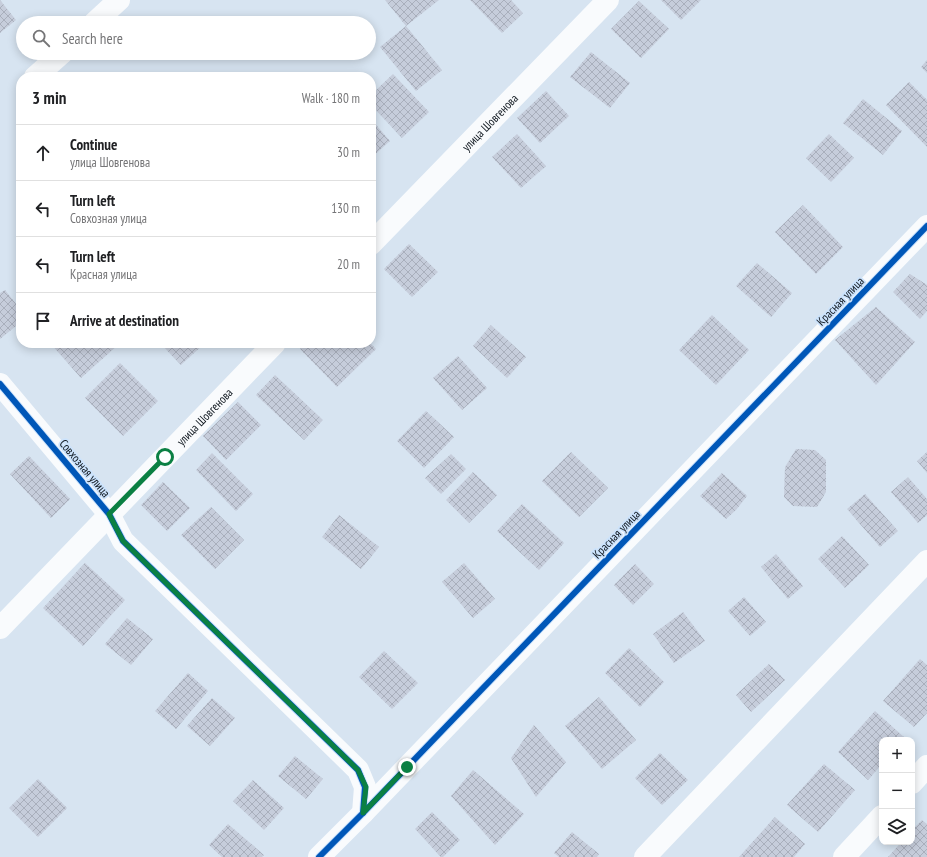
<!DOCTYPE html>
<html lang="en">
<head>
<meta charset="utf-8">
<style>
	body { margin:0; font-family:"PT Sans Narrow",sans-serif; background:#f6f6f6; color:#202124 }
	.controls { position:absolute; right:12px; bottom:12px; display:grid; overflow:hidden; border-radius:8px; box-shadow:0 2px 10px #0003 }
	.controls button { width:36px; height:36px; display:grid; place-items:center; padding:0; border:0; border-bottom:1px solid #e0e0e0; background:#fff; color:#202124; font:20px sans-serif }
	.stop { position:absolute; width:12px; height:12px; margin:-9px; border:3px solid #0b8043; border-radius:50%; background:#fff }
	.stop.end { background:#0b8043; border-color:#fff; box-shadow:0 1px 4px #0008 }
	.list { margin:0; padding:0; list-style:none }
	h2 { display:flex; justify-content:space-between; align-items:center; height:52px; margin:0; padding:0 16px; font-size:17px }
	h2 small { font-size:13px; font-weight:400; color:#757577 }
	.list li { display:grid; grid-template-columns:26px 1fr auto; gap:12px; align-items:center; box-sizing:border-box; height:56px; padding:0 16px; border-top:1px solid #e0e0e0 }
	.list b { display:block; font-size:15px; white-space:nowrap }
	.list p { margin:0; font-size:13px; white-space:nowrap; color:#757577 }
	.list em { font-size:13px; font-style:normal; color:#757577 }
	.icon { flex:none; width:22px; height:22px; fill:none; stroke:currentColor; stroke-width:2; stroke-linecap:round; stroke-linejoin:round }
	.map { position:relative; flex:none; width:927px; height:857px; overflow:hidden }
	.search { position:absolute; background:#fff; box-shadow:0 2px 10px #0003; left:16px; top:16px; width:360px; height:44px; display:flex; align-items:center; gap:10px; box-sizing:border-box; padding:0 14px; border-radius:22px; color:#757577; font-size:15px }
	.panel { position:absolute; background:#fff; box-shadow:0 2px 10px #0003; left:16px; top:72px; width:360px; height:276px; border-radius:16px }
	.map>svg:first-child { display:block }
</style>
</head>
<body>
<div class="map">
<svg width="927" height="857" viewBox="0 0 927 857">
	<defs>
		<pattern id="building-cross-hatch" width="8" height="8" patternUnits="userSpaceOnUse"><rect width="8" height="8" fill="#c6cddb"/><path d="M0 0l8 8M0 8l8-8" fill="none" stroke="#a9afbc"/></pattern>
	</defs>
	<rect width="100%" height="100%" fill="#d7e4f1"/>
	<!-- building -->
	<g fill="url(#building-cross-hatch)">
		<path d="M0 0 16 20 0 33Z"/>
		<path d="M385 0H439L406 26Z"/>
		<path d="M470 0H511L523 13 502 33Z"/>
		<path d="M661 0H701L681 20Z"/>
		<path d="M639 1 669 29 641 58 611 29Z"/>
		<path d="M406 26 442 70 416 91 380 47Z"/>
		<path d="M591 52 630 83 610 108 570 77Z"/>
		<path d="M927 60V73L921 67Z"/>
		<path d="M393 74 429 112 402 138 371 105V95Z"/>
		<path d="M909 82 927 100V147L886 105Z"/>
		<path d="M546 91 569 116 540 143 517 118Z"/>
		<path d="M863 99 902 131 883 155 843 123Z"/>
		<path d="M371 119 390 141 371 158Z"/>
		<path d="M517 134 546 166 521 188 492 157Z"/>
		<path d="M829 134 854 158 831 182 806 158Z"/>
		<path d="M803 205 843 247 816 274 775 232Z"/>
		<path d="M409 244 438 272 412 297 384 269Z"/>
		<path d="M757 263 792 293 771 317 736 286Z"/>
		<path d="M910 274 927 285V311L920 319 893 292Z"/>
		<path d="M5 290 21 310V322L0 339V293Z"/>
		<path d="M876 307 915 342 876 385 835 340Z"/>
		<path d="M712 315 749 350 716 385 679 350Z"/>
		<path d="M491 325 526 357 507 378 473 346Z"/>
		<path d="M50 343H117L118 345 81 378Z"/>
		<path d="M160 343H205L181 365Z"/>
		<path d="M306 343H370L376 349 337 387 300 349Z"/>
		<path d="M458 356 487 388 462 410 433 378Z"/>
		<path d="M120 363 158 401 123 436 85 398Z"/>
		<path d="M275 375 323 420 304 440 256 395Z"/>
		<path d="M238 402 261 425 226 460 203 436Z"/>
		<path d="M426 411 454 437 424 468 397 441Z"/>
		<path d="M796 449 815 450 826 460V492L817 507 793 506 784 497 785 467Z"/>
		<path d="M571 452 608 488 579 517 542 481Z"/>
		<path d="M927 452V473L917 461Z"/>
		<path d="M212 453 253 494 236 511 196 470Z"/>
		<path d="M451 454 466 469 441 494 425 478Z"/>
		<path d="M29 456 70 499 51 518 10 474Z"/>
		<path d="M473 472 497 495 469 523 446 500Z"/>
		<path d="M722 473 747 496 736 510 726 519 700 496Z"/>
		<path d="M908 477 927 499V515L918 523 891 492Z"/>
		<path d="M163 482 190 508 167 531 141 505Z"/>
		<path d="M865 494 898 531 880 547 847 509Z"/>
		<path d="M522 504 564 543 539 570 497 531Z"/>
		<path d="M211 507 244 540 215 569 181 535Z"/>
		<path d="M339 515 379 547 361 569 322 537Z"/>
		<path d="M842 536 869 565 845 588 818 559Z"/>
		<path d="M776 554 803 586 788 599 761 567Z"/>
		<path d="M85 563 125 600 83 646 43 608Z"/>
		<path d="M464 563 495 599 473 618 442 582Z"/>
		<path d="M635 564 654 584 633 605 614 585Z"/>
		<path d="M744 597 766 622 750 636 728 611Z"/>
		<path d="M683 612 705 641 674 663 653 634Z"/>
		<path d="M127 618 153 639 131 665 105 644Z"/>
		<path d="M629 648 664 682 640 707 605 673Z"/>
		<path d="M384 651 418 683 392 709 359 677Z"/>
		<path d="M920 659 927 665V713L914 727 883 701Z"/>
		<path d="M769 664 785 680 751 712 736 695Z"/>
		<path d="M188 673 208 691 176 729 155 711Z"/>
		<path d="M599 697 636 740 602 769 565 726Z"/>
		<path d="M212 698 235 718 210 746 187 726Z"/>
		<path d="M875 711 905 738 904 740H882V764L868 780 838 752Z"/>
		<path d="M534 725 566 762 536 797 511 758Z"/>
		<path d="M660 753 688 780 662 805 635 778Z"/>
		<path d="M295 756 323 779 306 799 278 776Z"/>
		<path d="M824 764 855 790 818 832 787 805Z"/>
		<path d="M473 770 524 814 495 845 451 796Z"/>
		<path d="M38 779 67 808 38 837 9 808Z"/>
		<path d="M253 780 284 808 264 830 233 801Z"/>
		<path d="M432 812 460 840 443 857H441L415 829Z"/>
		<path d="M775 817 805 844 794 857H739Z"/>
		<path d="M922 820 927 824V857H888L902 842H912V830Z"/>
		<path d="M228 824 264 855 262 857H222L209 845Z"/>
		<path d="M572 832 599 854 597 857H559L554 853Z"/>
	</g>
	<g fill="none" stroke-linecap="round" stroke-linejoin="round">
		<!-- minor -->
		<g stroke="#f9fbfd" stroke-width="22">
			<path d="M94 23 119 0"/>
			<path d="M35 77 62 53"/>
			<path id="s1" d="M371 244 608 0"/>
			<path d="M0 384 109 514 123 541 358 770 365 787 363 813"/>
			<path id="s2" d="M0 628 275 343"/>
			<path d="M912 783 927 766"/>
			<path d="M319 857 363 813 927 226"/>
			<path d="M645 857 927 561"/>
			<path d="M844 857 882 816"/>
		</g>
		<defs>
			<g id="cycleway">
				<path d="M0 384 109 514 123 541 358 770 365 787 363 813"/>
				<path d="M319 857 363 813 927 226"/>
			</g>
		</defs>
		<!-- cycleway casing -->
		<use href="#cycleway" stroke="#cce3fc" stroke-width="8"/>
		<!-- cycleway -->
		<use href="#cycleway" stroke="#0057b8" stroke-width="6"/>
	</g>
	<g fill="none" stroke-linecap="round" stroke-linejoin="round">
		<!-- route -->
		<path stroke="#0b8043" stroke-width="5" d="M165 457 109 514 123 541 358 770 366 787 363 813 407 767"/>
	</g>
	<g text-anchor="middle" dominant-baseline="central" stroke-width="3.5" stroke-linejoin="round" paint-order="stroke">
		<!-- street labels -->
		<g font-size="12" fill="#0e161e" stroke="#cce3fc">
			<text stroke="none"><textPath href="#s1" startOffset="170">улица Шовгенова</textPath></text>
			<text transform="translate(840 301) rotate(-46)">Красная улица</text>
			<text stroke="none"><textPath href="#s2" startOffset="294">улица Шовгенова</textPath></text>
			<text transform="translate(85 468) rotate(50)">Совхозная улица</text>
			<text transform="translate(616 534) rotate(-46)">Красная улица</text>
		</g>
	</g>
</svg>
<div class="controls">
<button>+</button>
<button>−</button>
<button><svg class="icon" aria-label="layers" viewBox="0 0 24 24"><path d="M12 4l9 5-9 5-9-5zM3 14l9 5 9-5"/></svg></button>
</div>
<div class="stop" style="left:165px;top:457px"></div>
<div class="stop end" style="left:407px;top:767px"></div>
<div class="search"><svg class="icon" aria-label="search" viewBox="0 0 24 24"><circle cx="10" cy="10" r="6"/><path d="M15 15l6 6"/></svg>Search here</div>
<section class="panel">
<h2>3 min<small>Walk · 180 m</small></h2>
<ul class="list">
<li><svg class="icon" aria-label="ahead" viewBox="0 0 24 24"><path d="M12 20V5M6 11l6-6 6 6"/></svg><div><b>Continue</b><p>улица Шовгенова</p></div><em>30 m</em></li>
<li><svg class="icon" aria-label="left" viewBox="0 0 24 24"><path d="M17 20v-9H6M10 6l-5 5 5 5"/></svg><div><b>Turn left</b><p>Совхозная улица</p></div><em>130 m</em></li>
<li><svg class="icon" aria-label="left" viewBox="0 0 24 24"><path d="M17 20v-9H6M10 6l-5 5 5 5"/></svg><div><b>Turn left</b><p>Красная улица</p></div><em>20 m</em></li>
<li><svg class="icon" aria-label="arrive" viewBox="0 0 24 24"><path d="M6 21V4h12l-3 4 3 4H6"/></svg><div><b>Arrive at destination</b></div></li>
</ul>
</section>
</div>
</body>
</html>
